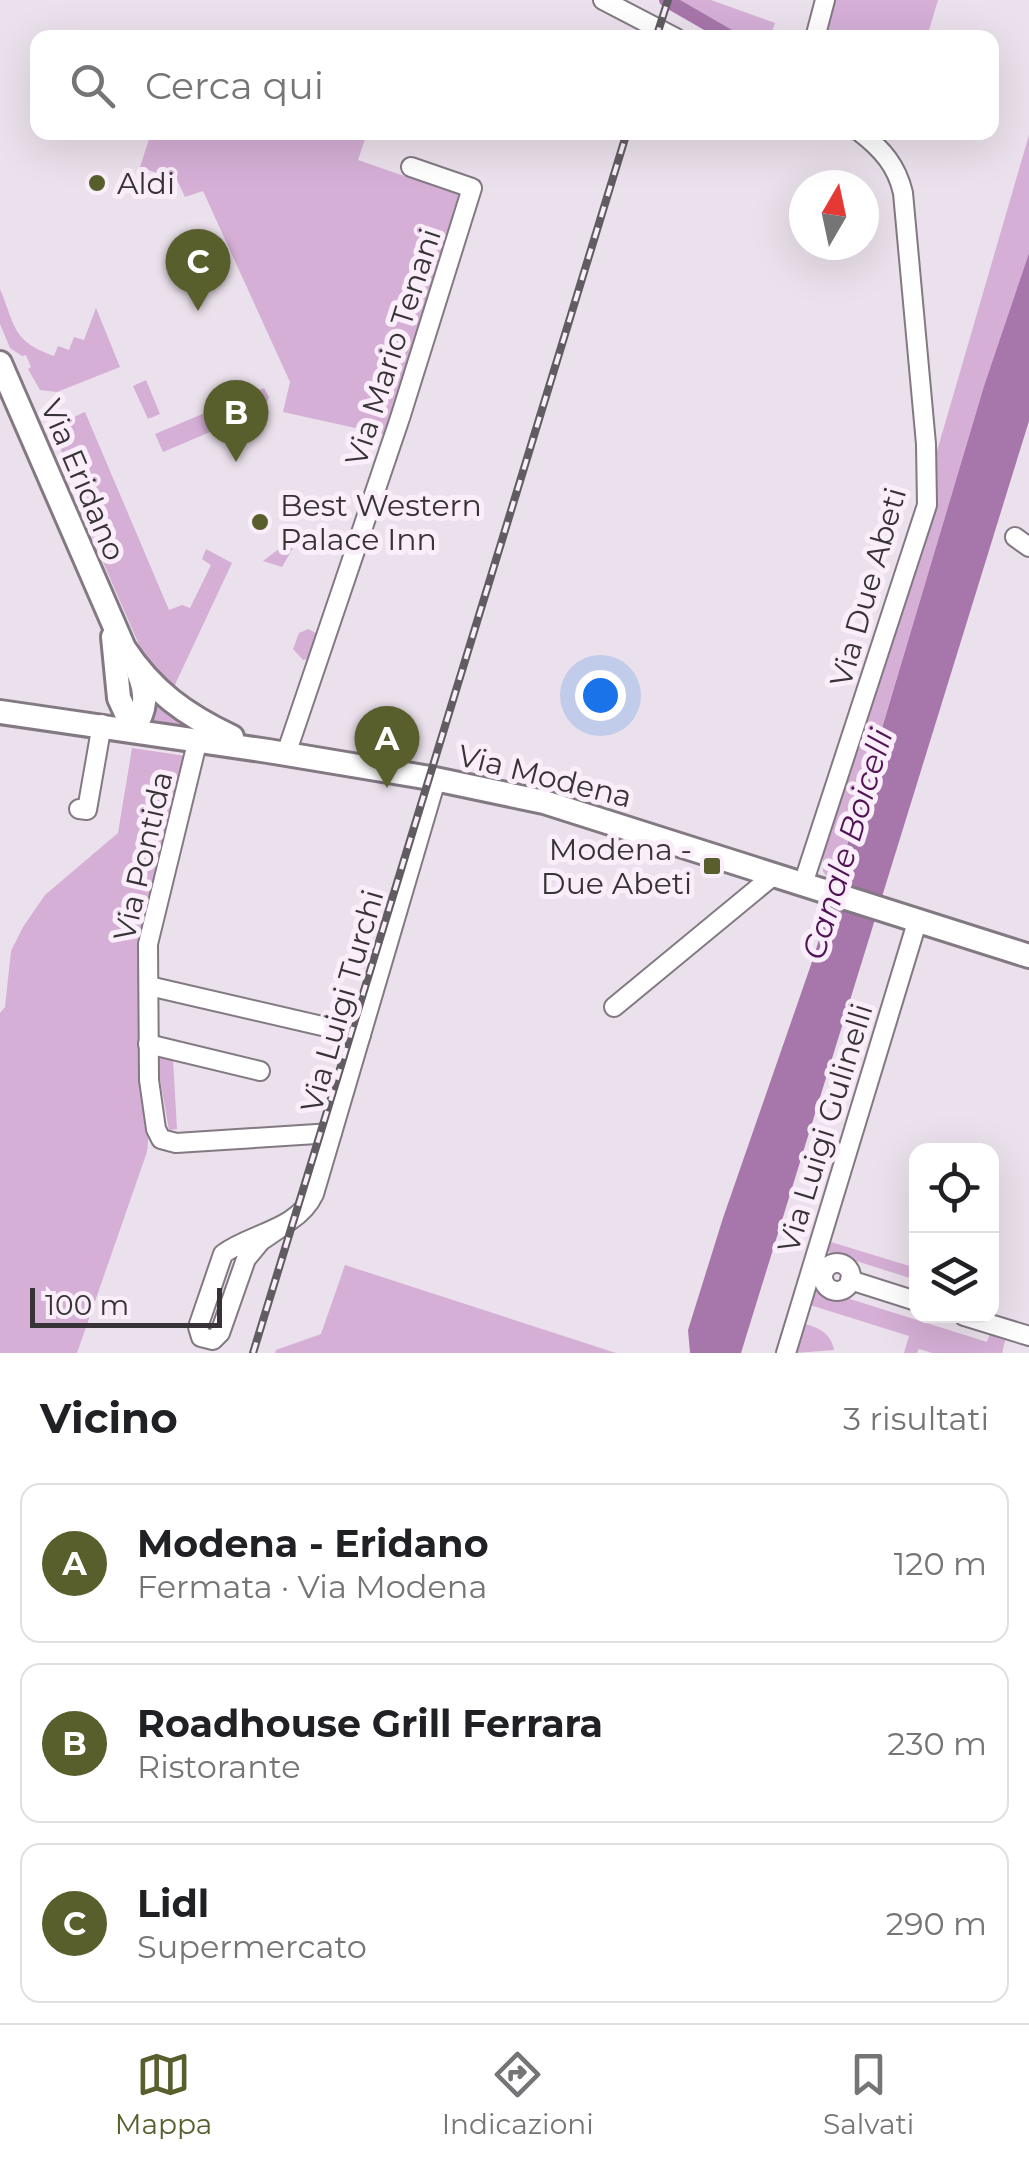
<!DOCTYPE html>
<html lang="it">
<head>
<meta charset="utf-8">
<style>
	body { margin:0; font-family:Montserrat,sans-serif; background:#f2f2f2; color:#202124 }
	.controls { position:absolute; right:30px; bottom:30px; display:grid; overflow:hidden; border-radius:20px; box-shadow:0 10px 40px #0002 }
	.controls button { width:90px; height:90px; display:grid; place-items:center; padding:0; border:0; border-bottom:2px solid #e0e0e0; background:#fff; color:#202124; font:50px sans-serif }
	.compass { position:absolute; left:789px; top:170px; width:90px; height:90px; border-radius:50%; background:#fff; box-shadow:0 10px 40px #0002; rotate:9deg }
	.scale { position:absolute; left:30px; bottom:25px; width:192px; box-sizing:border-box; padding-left:10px; border:5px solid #373337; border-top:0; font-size:28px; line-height:35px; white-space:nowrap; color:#373337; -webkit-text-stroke:8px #f9eef9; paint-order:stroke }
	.you { position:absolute; left:600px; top:695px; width:35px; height:35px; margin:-25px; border:8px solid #fff; border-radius:50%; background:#1a73e8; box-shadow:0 0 0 15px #1a73e833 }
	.badge { display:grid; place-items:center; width:65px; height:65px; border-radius:50%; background:#585e2c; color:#fff; font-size:32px; font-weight:700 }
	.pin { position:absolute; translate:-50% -82px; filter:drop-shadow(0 2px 5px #0008) }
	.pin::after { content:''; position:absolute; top:52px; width:35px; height:30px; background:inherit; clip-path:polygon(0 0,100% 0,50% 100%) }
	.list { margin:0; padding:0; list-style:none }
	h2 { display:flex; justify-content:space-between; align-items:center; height:130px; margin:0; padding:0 40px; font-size:42px }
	h2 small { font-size:32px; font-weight:400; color:#757577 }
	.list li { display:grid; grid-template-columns:65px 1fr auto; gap:30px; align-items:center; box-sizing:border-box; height:160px; margin:0 20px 20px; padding:0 20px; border:2px solid #e0e0e0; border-radius:20px }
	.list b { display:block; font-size:38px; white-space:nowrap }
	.list p { margin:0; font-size:32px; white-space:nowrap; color:#757577 }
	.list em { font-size:32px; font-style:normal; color:#757577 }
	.icon { flex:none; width:55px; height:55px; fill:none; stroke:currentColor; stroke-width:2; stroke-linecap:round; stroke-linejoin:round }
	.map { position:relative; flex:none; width:1029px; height:1353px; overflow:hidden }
	.search { position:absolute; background:#fff; box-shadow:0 10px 40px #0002; left:30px; right:30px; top:30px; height:110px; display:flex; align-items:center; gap:25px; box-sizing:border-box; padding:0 35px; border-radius:20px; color:#757577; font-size:38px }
	.sheet { height:670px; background:#fff }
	nav { display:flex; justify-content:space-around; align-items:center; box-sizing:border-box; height:140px; border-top:2px solid #e0e0e0; background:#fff; font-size:28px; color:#757577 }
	nav a { display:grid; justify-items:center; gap:5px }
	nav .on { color:#585e2c }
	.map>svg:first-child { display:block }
</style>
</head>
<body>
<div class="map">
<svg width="1029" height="1353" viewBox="0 0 1029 1353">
	<rect width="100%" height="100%" fill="#ebe1ec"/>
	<!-- green -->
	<g fill="#d5afd6">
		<path d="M675 0H711L775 23 770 37H743Z"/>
		<path d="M835 0H938L927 37H825Z"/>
		<path d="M151 133H350L365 139 358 160 462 196 387 435 283 412 290 382 203 191 185 197 177 180 140 167Z"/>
		<path d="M1029 135V253L984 386 834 888 823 871V852L934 488 937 451Z"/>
		<path d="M0 289C16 327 12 341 54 356L58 346 69 350 74 337 84 340 96 308 120 367 57 392 40 390 28 369 31 367 26 355 22 356 10 348 0 324Z"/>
		<path d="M146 380 160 414 148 419 133 386Z"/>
		<path d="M264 388 269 397 264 409 163 452 155 434Z"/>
		<path d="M85 412 169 610 182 605 190 608 211 565 202 559 206 549 232 563 172 691 147 663 75 498 79 488C64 455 40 430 85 412Z"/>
		<path d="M288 542 293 548 282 567 263 561Z"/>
		<path d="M308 629 316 633 318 639 311 658 303 660 293 649 299 633Z"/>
		<path d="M151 692 210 731 148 722Z"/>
		<path d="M132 748 186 756 140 1043C139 1079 152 1116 147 1152L77 1353H0V1013L5 1007 11 951 23 927 45 895 118 833Z"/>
		<path d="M156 1056 173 1060 177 1129 169 1130Z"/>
		<path d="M831 1242 916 1268V1280L828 1252Z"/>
		<path d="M345 1265 616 1353H275L276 1350 321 1334Z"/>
		<path d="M815 1288 987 1342 991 1330 1006 1337 1002 1353H932L919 1349 917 1353H904L909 1336 810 1305Z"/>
		<path d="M805 1324C820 1328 831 1334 834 1350L796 1353Z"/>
	</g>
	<!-- water -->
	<path fill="#a776aa" d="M1029 253V421L741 1353H690L688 1330 723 1218 814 956 984 386Z"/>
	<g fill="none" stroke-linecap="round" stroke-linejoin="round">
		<!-- canal -->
		<path stroke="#a776aa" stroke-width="14" d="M666 0 732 38"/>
		<defs>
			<g id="minor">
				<path d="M603 0 676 38"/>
				<path d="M815 38 825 0"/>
				<path d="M1015 537 1029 547"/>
				<path d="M198 739 148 944 149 1080 156 1129 161 1139 176 1143 332 1133"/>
				<path d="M286 754 400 418 472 188 411 167"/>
				<path d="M79 809 87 810 102 724"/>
				<path d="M803 884 927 505 926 444 903 193C897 166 882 149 860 132"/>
				<path d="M149 986 361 1035"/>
				<path d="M614 1007 774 875"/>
				<path d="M148 1044 260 1071"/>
				<path d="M283 1226 261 1241 246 1259 220 1333 213 1340 201 1337 198 1327 223 1254C253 1232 296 1231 314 1194L436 780"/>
				<circle cx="837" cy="1277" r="14"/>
				<path d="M850 1280 916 1301"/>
				<path d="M964 1316 1029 1336"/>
				<path d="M786 1353 918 919"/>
			</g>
			<g id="major">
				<path d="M0 363 124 648C152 691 186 715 232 737"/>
				<path d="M113 637 119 698 133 729"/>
				<path d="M0 712 268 751 430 778 544 802 1029 956"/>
				<path d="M133 729C147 710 147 693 138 672"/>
			</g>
		</defs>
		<!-- minor casing -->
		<use href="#minor" stroke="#837983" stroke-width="22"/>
		<!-- major casing -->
		<use href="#major" stroke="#837983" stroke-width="28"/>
		<!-- minor -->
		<use href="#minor" stroke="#fff" stroke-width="18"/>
		<!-- major -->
		<use href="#major" stroke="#fff" stroke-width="22"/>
		<defs>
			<g id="rail">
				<path d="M656 38 668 0"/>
				<path d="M253 1353 627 132"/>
			</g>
		</defs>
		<!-- rail casing -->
		<use href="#rail" stroke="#615c62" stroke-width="8"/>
		<!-- rail -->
		<use href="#rail" stroke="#f9eef9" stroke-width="4" stroke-dasharray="11" stroke-linecap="butt"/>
	</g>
	<!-- markers -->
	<g fill="#585e2c" stroke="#f9eef9" stroke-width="4">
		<circle cx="97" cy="183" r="10"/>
		<circle cx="260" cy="522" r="10"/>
		<rect x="702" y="856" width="20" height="20" rx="5"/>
	</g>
	<g text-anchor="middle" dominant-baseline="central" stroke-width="10" stroke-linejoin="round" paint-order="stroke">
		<!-- poi labels -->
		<g font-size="30" fill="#373337" stroke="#f9eef9" text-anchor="start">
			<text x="117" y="183">Aldi</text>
			<text x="280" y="505">Best Western<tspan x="280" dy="34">Palace Inn</tspan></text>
			<text x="692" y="849" text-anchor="end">Modena -<tspan x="692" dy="34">Due Abeti</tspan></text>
		</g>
		<!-- street labels -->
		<g font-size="30" fill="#373337" stroke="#f9eef9">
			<text transform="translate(393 347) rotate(-72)">Via Mario Tenani</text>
			<text transform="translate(83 480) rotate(67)">Via Eridano</text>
			<text transform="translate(868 587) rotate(-74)">Via Due Abeti</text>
			<text transform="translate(545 776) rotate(14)">Via Modena</text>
			<text transform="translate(143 856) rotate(-77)">Via Pontida</text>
			<text transform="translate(342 1001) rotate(-74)">Via Luigi Turchi</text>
			<text transform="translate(825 1128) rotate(-73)">Via Luigi Gulinelli</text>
		</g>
		<!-- water labels -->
		<g font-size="32" font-style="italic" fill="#511355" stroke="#f9eef9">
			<text transform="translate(847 844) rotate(-73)">Canale Boicelli</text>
		</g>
	</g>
</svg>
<div class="controls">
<button><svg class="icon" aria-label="locate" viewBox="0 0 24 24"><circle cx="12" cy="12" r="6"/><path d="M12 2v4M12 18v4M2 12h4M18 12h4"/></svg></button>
<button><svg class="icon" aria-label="layers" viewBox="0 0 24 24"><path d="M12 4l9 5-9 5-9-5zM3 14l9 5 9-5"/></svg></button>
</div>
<svg class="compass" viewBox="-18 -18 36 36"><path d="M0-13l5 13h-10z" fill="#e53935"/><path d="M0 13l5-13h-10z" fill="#757577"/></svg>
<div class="scale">100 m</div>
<div class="you"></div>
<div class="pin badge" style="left:387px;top:788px">A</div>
<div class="pin badge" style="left:236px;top:462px">B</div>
<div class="pin badge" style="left:198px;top:311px">C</div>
<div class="search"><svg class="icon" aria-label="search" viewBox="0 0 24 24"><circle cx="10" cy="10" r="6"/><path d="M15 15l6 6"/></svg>Cerca qui</div>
</div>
<section class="sheet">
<h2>Vicino<small>3 risultati</small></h2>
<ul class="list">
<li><span class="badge">A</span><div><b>Modena - Eridano</b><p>Fermata · Via Modena</p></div><em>120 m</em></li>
<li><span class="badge">B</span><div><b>Roadhouse Grill Ferrara</b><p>Ristorante</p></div><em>230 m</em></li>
<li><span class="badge">C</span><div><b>Lidl</b><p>Supermercato</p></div><em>290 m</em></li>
</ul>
</section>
<nav>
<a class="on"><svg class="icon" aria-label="map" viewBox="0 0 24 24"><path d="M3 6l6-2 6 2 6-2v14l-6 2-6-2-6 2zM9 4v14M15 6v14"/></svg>Mappa</a>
<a><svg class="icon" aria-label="directions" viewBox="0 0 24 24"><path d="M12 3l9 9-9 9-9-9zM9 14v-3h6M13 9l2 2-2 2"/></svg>Indicazioni</a>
<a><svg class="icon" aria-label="saved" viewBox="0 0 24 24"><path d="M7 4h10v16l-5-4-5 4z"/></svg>Salvati</a>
</nav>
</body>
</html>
